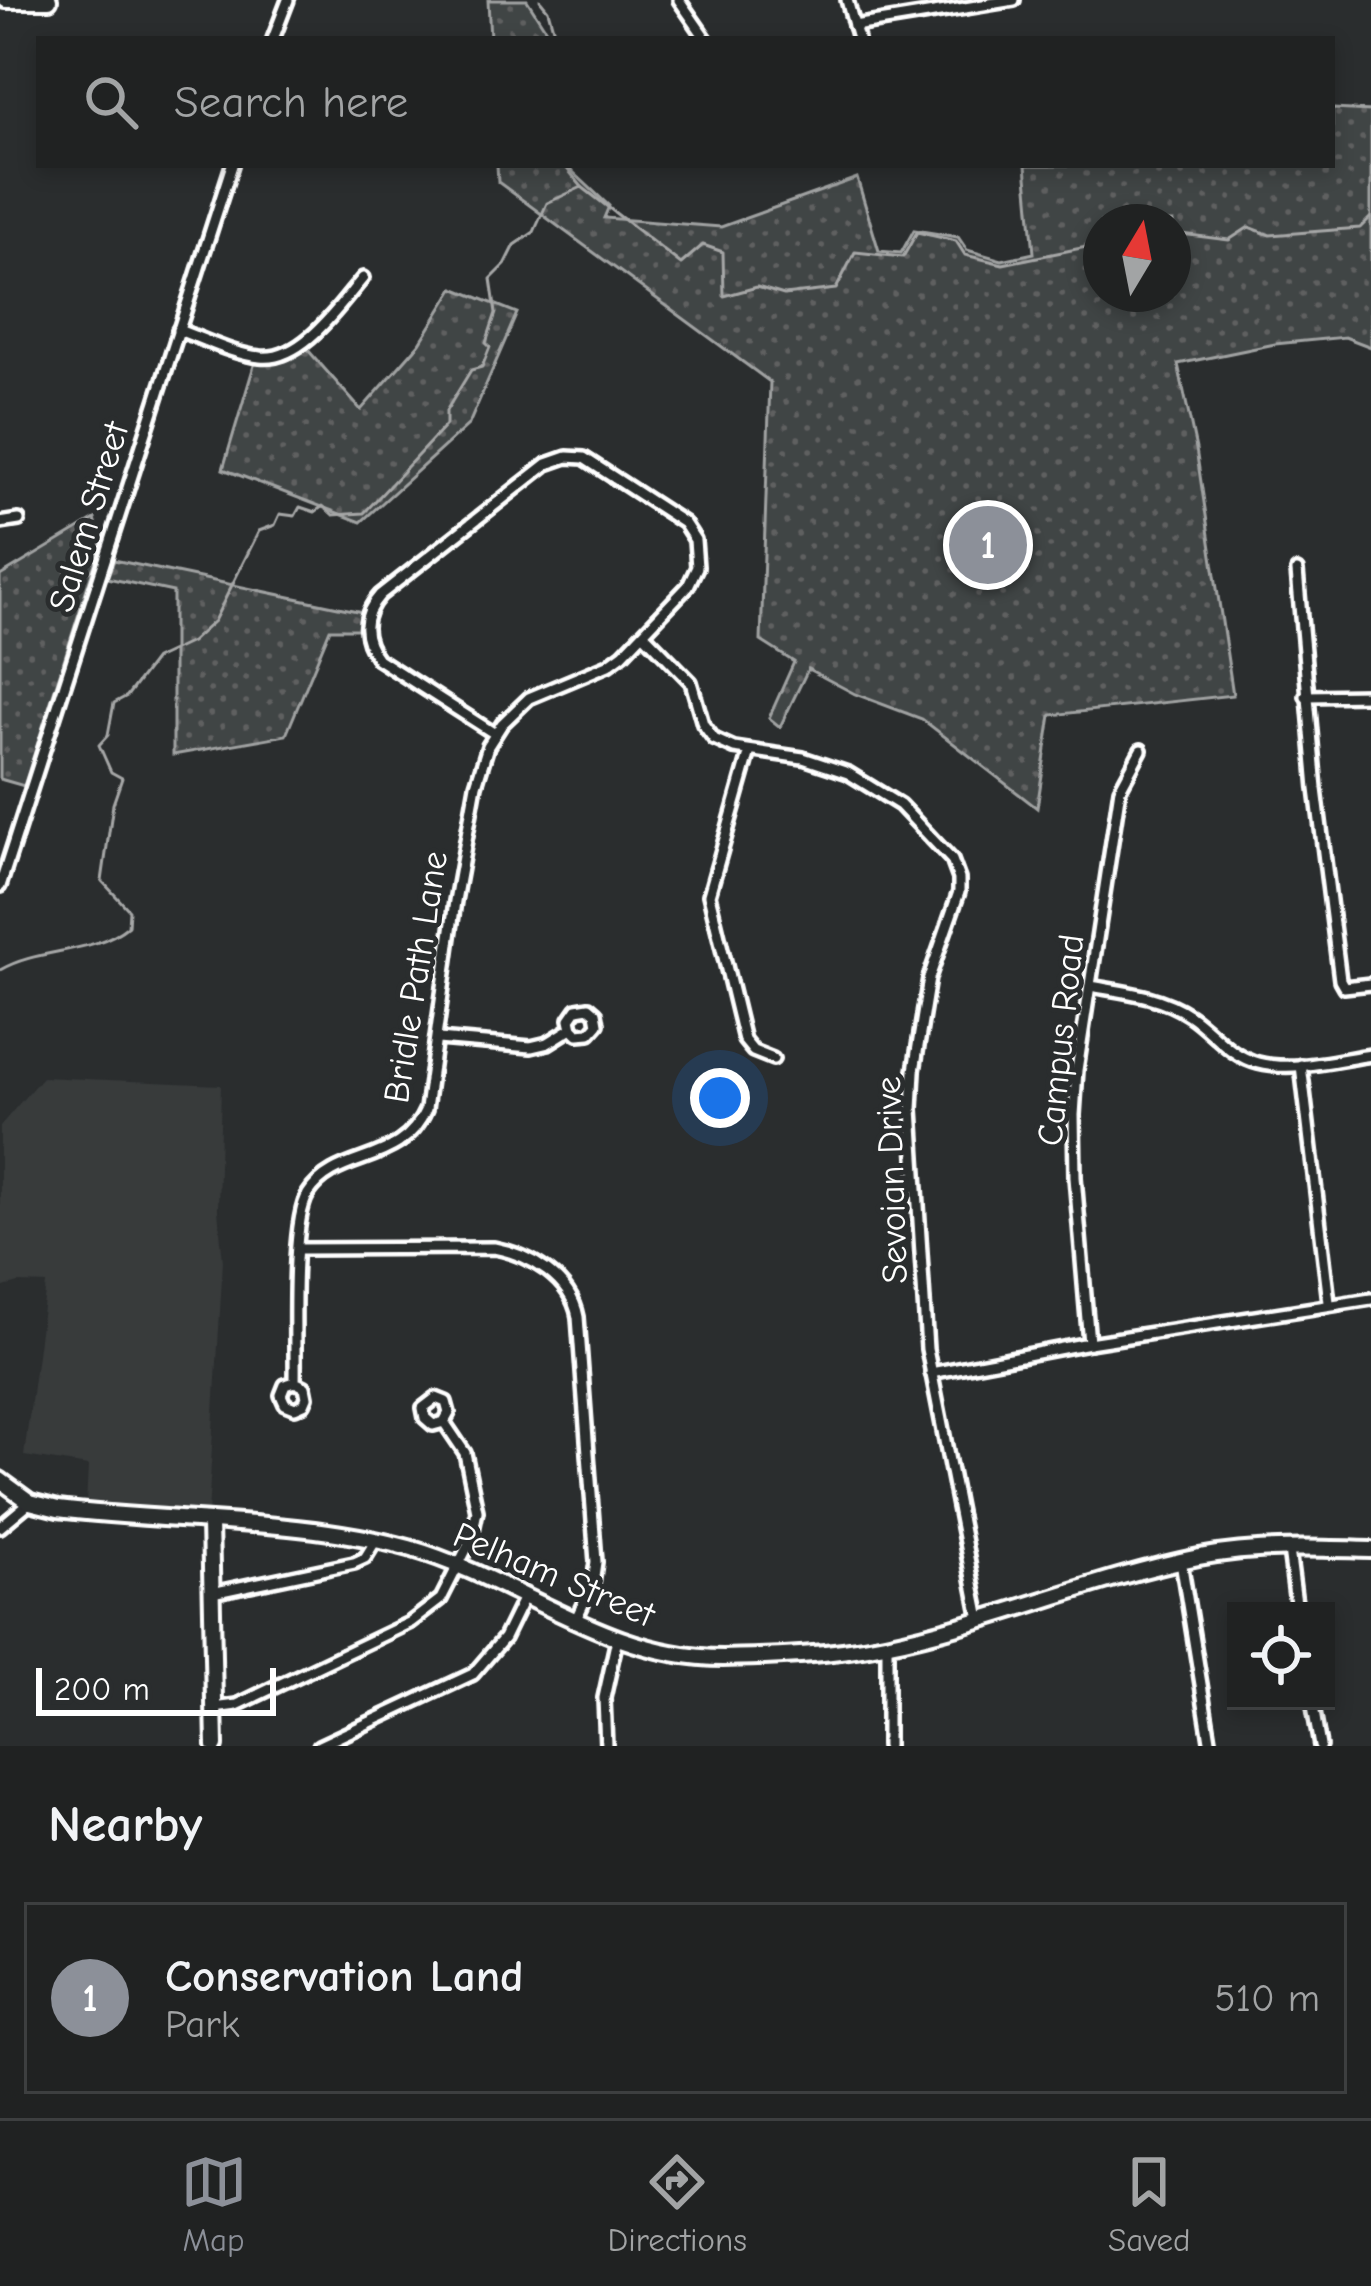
<!DOCTYPE html>
<html lang="en">
<head>
<meta charset="utf-8">
<style>
	body { margin:0; font-family:"Comic Neue",sans-serif; background:#282a2a; color:#f1f3f6 }
	.controls { position:absolute; right:36px; bottom:36px; display:grid; overflow:hidden; border-radius:0px; box-shadow:0 6px 18px #0003 }
	.controls button { width:108px; height:108px; display:grid; place-items:center; padding:0; border:0; border-bottom:3px solid #3d3f40; background:#202222; color:#f1f3f6; font:60px sans-serif }
	.compass { position:absolute; left:1083px; top:204px; width:108px; height:108px; border-radius:50%; background:#202222; box-shadow:0 6px 18px #0003; rotate:10deg }
	.scale { position:absolute; left:36px; bottom:30px; width:240px; box-sizing:border-box; padding-left:12px; border:6px solid #fff; border-top:0; font-size:33px; line-height:42px; white-space:nowrap; color:#fff; -webkit-text-stroke:9px #2a2d2e; paint-order:stroke }
	.you { position:absolute; left:720px; top:1098px; width:42px; height:42px; margin:-30px; border:9px solid #fff; border-radius:50%; background:#1a73e8; box-shadow:0 0 0 18px #1a73e833 }
	.badge { display:grid; place-items:center; width:78px; height:78px; border-radius:50%; background:#8c9099; color:#fff; font-size:39px; font-weight:700 }
	.pin { position:absolute; translate:-50% -50%; border:6px solid #fff; box-shadow:0 3px 12px #0006 }
	.list { margin:0; padding:0; list-style:none }
	h2 { display:flex; justify-content:space-between; align-items:center; height:156px; margin:0; padding:0 48px; font-size:51px }
	h2 small { font-size:39px; font-weight:400; color:#a2a4a5 }
	.list li { display:grid; grid-template-columns:78px 1fr auto; gap:36px; align-items:center; box-sizing:border-box; height:192px; margin:0 24px 24px; padding:0 24px; border:3px solid #3d3f40; border-radius:0px }
	.list b { display:block; font-size:45px; white-space:nowrap }
	.list p { margin:0; font-size:39px; white-space:nowrap; color:#a2a4a5 }
	.list em { font-size:39px; font-style:normal; color:#a2a4a5 }
	.icon { flex:none; width:66px; height:66px; fill:none; stroke:currentColor; stroke-width:2; stroke-linecap:round; stroke-linejoin:round }
	.map { position:relative; flex:none; width:1371px; height:1746px; overflow:hidden }
	.search { position:absolute; background:#202222; box-shadow:0 6px 18px #0003; left:36px; right:36px; top:36px; height:132px; display:flex; align-items:center; gap:30px; box-sizing:border-box; padding:0 42px; border-radius:0px; color:#a2a4a5; font-size:45px }
	.sheet { height:372px; background:#202222 }
	nav { display:flex; justify-content:space-around; align-items:center; box-sizing:border-box; height:168px; border-top:3px solid #3d3f40; background:#202222; font-size:33px; color:#a2a4a5 }
	nav a { display:grid; justify-items:center; gap:6px }
	nav .on { color:#8c9099 }
	.map>svg:first-child { display:block }
</style>
</head>
<body>
<div class="map">
<svg width="1371" height="1746" viewBox="0 0 1371 1746">
	<defs>
		<pattern id="park-dots" width="8" height="8" patternUnits="userSpaceOnUse" patternTransform="scale(3)"><rect width="8" height="8" fill="#414445"/><path d="M2 2h.1M6 6h.1" fill="none" stroke="#5e6061" stroke-width="1.8" stroke-linecap="round"/></pattern>
	</defs>
	<rect width="100%" height="100%" fill="#2a2d2e"/>
	<filter id="ink" filterUnits="userSpaceOnUse"><feTurbulence type="fractalNoise" baseFrequency=".00833" numOctaves="2"/><feDisplacementMap in="SourceGraphic" scale="24" xChannelSelector="R" yChannelSelector="G"/><feConvolveMatrix kernelMatrix="1 2 1 2 8 2 1 2 1" color-interpolation-filters="sRGB"/></filter>
	<g filter="url(#ink)">
		<!-- built -->
		<path fill="#373a3b" d="M42 1077 221 1085 218 1210 223 1261 208 1515 86 1504 88 1466 24 1456 46 1284 19 1283 0 1288V1126Z"/>
		<!-- park -->
		<g fill="url(#park-dots)" stroke="#a0a2a2" stroke-width="3" fill-rule="evenodd">
			<path d="M488 0H527L552 39H490Z"/>
			<path d="M1332 109 1371 111V347L1345 337 1275 344 1178 364 1196 449 1233 695 1051 715 1037 808 922 719 855 694 808 669 780 727 769 718 794 662 761 641 770 382 498 182 497 165H573L571 170 609 206 604 218 721 227 857 178 879 251 901 253 914 230 958 237 967 250 1002 260 1034 253 1026 165H1332ZM1173 222V294H1101V222Z"/>
			<path d="M454 288 517 313 469 424 361 522 223 469 255 362 286 361 307 349 361 410 420 343Z"/>
			<path d="M95 519 101 544 24 786 0 779V576Z"/>
			<path d="M114 560 362 612 359 629H330L286 735 173 755V592L107 578Z"/>
		</g>
		<g fill="none" stroke-linecap="round" stroke-linejoin="round">
			<!-- stream -->
			<g stroke="#a6a7a7" stroke-width="3">
				<path d="M540 0 548 10 556 39"/>
				<path d="M564 165 582 187"/>
				<path d="M1173 233 1229 240 1249 227 1270 235 1360 228 1371 217"/>
				<path d="M0 970C39 947 93 955 128 926L129 910 102 881 113 804 122 778 111 772 99 745 108 735 114 703 127 696 155 659 191 642 214 621 259 531 275 525 280 514 295 516 300 507 315 512 323 506 333 515 364 513 446 425V411L471 370 482 367 490 347 486 343 496 313 491 279 505 265 515 245 534 232 547 203 582 187 681 264 703 245 723 252 724 296 757 287 784 295 836 289 855 252 903 257 917 232 956 241 965 255 1003 264 1101 244"/>
			</g>
			<defs>
				<g id="street">
					<path d="M679 0 706 39"/>
					<path d="M847 0 858 39"/>
					<path d="M854 26 1014 0"/>
					<path d="M273 39 288 0"/>
					<path d="M178 330C204 339 232 354 260 357 302 362 339 306 363 278"/>
					<path d="M0 523 19 520"/>
					<path d="M1297 571 1316 789 1340 980 1344 987 1371 984"/>
					<path d="M644 634 691 682 703 724 714 739 734 748 803 758 848 773 900 805 952 860 959 879V892L929 978 914 1071 912 1109 927 1349 980 1619"/>
					<path d="M1306 696 1371 695"/>
					<path d="M750 751 709 895 744 1040 753 1051 773 1059"/>
					<path d="M0 886 232 165"/>
					<path d="M1090 986C1124 992 1159 995 1189 1015 1213 1031 1229 1056 1258 1063 1293 1072 1336 1060 1371 1055"/>
					<path d="M438 1039 531 1047 548 1043 572 1028 570 1019 577 1009 589 1007 596 1013 598 1024 590 1033 578 1034 572 1028"/>
					<path d="M1301 1065 1329 1302"/>
					<path d="M298 1249 494 1248C531 1255 571 1279 578 1317L596 1562 593 1583 575 1621"/>
					<path d="M1089 1343 1075 1177 1074 1115 1077 1070 1120 789 1141 750"/>
					<path d="M931 1373 1089 1343 1371 1299"/>
					<path d="M295 1382 285 1385 281 1395 285 1404 295 1408 304 1404 307 1397 305 1387 295 1382C296 1343 290 1223 308 1194 337 1149 401 1168 426 1109L455 901 476 785 488 746 502 724 529 698 608 665 623 654 688 586 697 567 695 540 684 523 584 458 567 457 547 464 380 595C362 615 361 637 378 659L495 734"/>
					<path d="M0 1527 30 1502"/>
					<path d="M1289 1550 1297 1611"/>
					<path d="M1181 1561 1211 1746"/>
					<path d="M212 1593 354 1563 365 1558 376 1540"/>
					<path d="M1312 1701 1320 1746"/>
					<path d="M214 1708 237 1705 411 1622 441 1599 471 1540 477 1511 465 1453 444 1422 433 1425 425 1418 423 1408 436 1398 446 1402 449 1413 444 1422"/>
					<path d="M319 1746 473 1674 504 1638 524 1597"/>
					<path d="M606 1746 604 1698 617 1639"/>
					<path d="M887 1746V1644"/>
				</g>
				<g id="secondary">
					<path d="M6 0H49"/>
					<path d="M0 1480 30 1502 58 1509C171 1523 300 1518 409 1548 517 1579 606 1658 723 1658 777 1657 831 1655 885 1644 991 1623 1093 1578 1199 1557 1255 1546 1315 1548 1371 1550"/>
					<path d="M210 1523 215 1746"/>
				</g>
			</defs>
			<!-- street casing -->
			<use href="#street" stroke="#fff" stroke-width="18"/>
			<!-- secondary casing -->
			<use href="#secondary" stroke="#fff" stroke-width="22"/>
			<!-- street -->
			<use href="#street" stroke="#2a2d2e" stroke-width="9"/>
			<!-- secondary -->
			<use href="#secondary" stroke="#2a2d2e" stroke-width="14"/>
		</g>
	</g>
	<g text-anchor="middle" dominant-baseline="central" stroke-width="10" stroke-linejoin="round" paint-order="stroke">
		<!-- street labels -->
		<g font-size="36" fill="#fff" stroke="#2a2d2e">
			<text transform="translate(89 517) rotate(-73)">Salem Street</text>
			<text transform="translate(416 977) rotate(-81)">Bridle Path Lane</text>
			<text transform="translate(1061 1040) rotate(-84)">Campus Road</text>
			<text transform="translate(892 1180) rotate(-92)">Sevoian Drive</text>
			<text transform="translate(554 1575) rotate(23)">Pelham Street</text>
		</g>
	</g>
</svg>
<div class="controls">
<button><svg class="icon" aria-label="locate" viewBox="0 0 24 24"><circle cx="12" cy="12" r="6"/><path d="M12 2v4M12 18v4M2 12h4M18 12h4"/></svg></button>
</div>
<svg class="compass" viewBox="-18 -18 36 36"><path d="M0-13l5 13h-10z" fill="#e53935"/><path d="M0 13l5-13h-10z" fill="#a2a4a5"/></svg>
<div class="scale">200 m</div>
<div class="you"></div>
<div class="pin badge" style="left:988px;top:545px">1</div>
<div class="search"><svg class="icon" aria-label="search" viewBox="0 0 24 24"><circle cx="10" cy="10" r="6"/><path d="M15 15l6 6"/></svg>Search here</div>
</div>
<section class="sheet">
<h2>Nearby<small></small></h2>
<ul class="list">
<li><span class="badge">1</span><div><b>Conservation Land</b><p>Park</p></div><em>510 m</em></li>
</ul>
</section>
<nav>
<a class="on"><svg class="icon" aria-label="map" viewBox="0 0 24 24"><path d="M3 6l6-2 6 2 6-2v14l-6 2-6-2-6 2zM9 4v14M15 6v14"/></svg>Map</a>
<a><svg class="icon" aria-label="directions" viewBox="0 0 24 24"><path d="M12 3l9 9-9 9-9-9zM9 14v-3h6M13 9l2 2-2 2"/></svg>Directions</a>
<a><svg class="icon" aria-label="saved" viewBox="0 0 24 24"><path d="M7 4h10v16l-5-4-5 4z"/></svg>Saved</a>
</nav>
</body>
</html>
